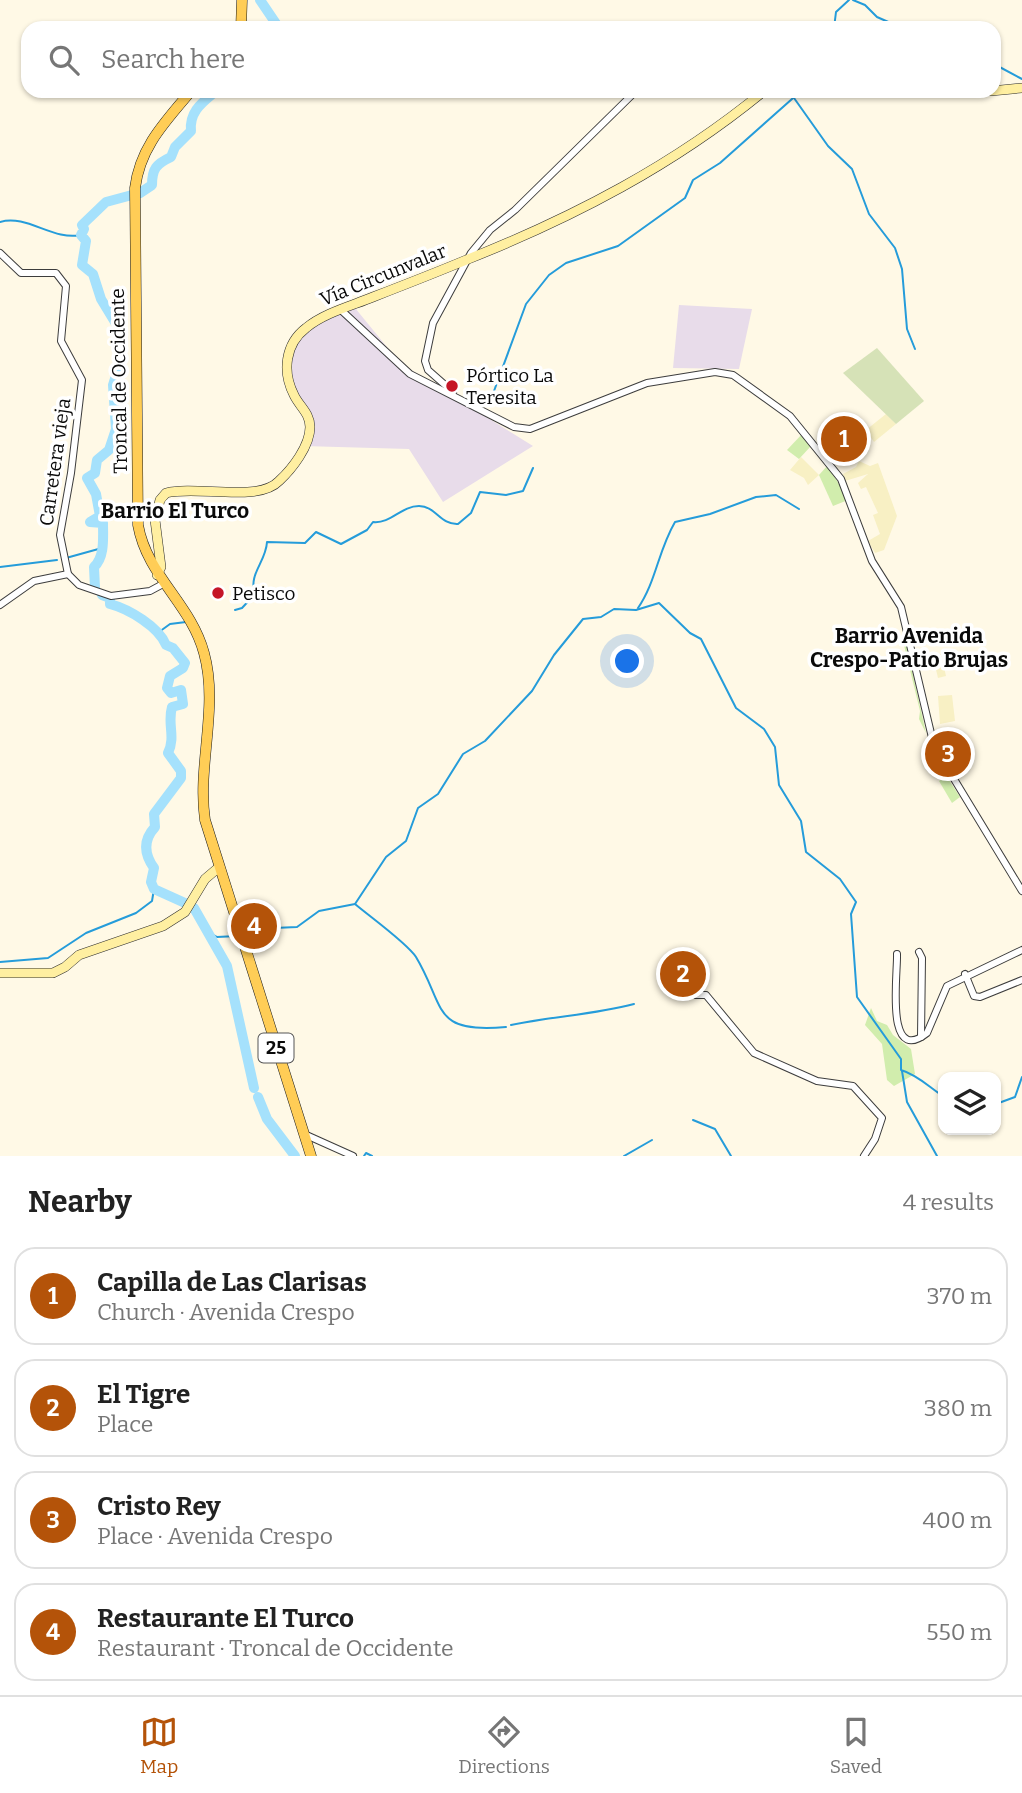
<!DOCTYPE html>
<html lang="en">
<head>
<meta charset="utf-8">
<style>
	body { margin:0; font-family:Bitter,serif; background:#f2f2f2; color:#222 }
	.controls { position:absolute; right:21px; bottom:21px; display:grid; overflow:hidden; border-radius:14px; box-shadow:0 2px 5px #0004 }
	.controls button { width:63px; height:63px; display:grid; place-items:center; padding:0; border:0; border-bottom:2px solid #e0e0e0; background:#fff; color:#222; font:35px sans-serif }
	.you { position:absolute; left:628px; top:662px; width:24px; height:24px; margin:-18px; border:5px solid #fff; border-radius:50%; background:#1a73e8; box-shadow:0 0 0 10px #1a73e833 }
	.badge { display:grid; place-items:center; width:46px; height:46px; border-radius:50%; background:#b45309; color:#fff; font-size:23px; font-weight:700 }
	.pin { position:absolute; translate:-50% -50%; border:4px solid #fff; box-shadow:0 2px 7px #0006 }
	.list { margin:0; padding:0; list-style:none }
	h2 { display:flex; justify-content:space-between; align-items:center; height:91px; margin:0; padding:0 28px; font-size:30px }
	h2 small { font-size:23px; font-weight:400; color:#767676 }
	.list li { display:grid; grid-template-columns:46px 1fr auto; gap:21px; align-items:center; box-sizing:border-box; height:98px; margin:0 14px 14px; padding:0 14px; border:2px solid #e0e0e0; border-radius:21px }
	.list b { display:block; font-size:26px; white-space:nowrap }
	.list p { margin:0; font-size:23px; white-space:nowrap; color:#767676 }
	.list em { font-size:23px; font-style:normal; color:#767676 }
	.icon { flex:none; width:38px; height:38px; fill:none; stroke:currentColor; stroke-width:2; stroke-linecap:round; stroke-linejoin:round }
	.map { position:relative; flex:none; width:1022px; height:1156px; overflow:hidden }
	.search { position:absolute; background:#fff; box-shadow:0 2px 5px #0004; left:21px; right:21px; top:21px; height:77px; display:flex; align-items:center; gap:18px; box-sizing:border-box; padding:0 24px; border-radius:21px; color:#767676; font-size:26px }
	.sheet { height:539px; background:#fff }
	nav { display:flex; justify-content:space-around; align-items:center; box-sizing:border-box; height:98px; border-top:2px solid #e0e0e0; background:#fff; font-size:19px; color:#767676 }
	nav a { display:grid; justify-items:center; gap:4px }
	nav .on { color:#b45309 }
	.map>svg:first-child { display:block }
</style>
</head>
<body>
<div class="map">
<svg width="1022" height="1156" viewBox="0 0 1022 1156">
	<rect width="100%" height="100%" fill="#fff9e6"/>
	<!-- industrial -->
	<g fill="#e8dcea">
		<path d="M351 303 400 363 533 446 443 502 409 449 303 446 312 432 291 392 285 369 304 330Z"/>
		<path d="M679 305 752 309 739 369 673 368Z"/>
	</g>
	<!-- farmland -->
	<g fill="#f8f0c4">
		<path d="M886 414 896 424 874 442 866 430Z"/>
		<path d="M801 457 819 475 808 485 804 478 790 470Z"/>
		<path d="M859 461 870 466 878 463 897 516 884 550 875 553 868 541 880 534 873 515 878 513 866 487 861 489 858 483 868 474 845 481 843 474 856 467Z"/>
		<path d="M941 654 946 676 938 678 933 657Z"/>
		<path d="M952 695 955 721 940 724 938 696Z"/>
	</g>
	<!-- green -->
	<g fill="#d1edad">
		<path d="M803 433 811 446 799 459 787 450Z"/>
		<path d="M828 465 848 500 833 506 819 475Z"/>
		<path d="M903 641 906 644 926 733 919 719 920 711Z"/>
		<path d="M938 741 966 759 951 768 941 753Z"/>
		<path d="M947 777 960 797 952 803 939 781Z"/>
		<path d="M871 1008 877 1021 887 1025 893 1035 911 1049 915 1074 894 1086 887 1080 882 1044 865 1025Z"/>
	</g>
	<!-- cemetery -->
	<path fill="#d6e2b7" d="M877 348 924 401 896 424 843 373Z"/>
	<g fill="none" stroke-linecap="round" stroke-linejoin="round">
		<!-- stream -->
		<g stroke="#259cda" stroke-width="2">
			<path d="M853 0 865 5 877 17 902 28"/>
			<path d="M834 28 836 12 849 0"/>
			<path d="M994 64 1022 79"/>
			<path d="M794 98 828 146 852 169 869 214 895 248 902 269 907 329 915 349"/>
			<path d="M0 222C27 214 53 241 81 235"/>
			<path d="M494 391 526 304 549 275 566 263 618 246 685 198 693 180 720 163 801 91"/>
			<path d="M66 558 102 548"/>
			<path d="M0 567 57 560"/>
			<path d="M638 608C656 582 658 551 675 522L710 514 756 497 776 495 799 509"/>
			<path d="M235 610 242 608 255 594C248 574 266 562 267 542L305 543 316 532 341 544 367 530 373 522C391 524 401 506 419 506 436 506 440 525 458 524L471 513 480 492 506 495 523 491 533 468"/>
			<path d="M159 632 170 624 186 622"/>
			<path d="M355 904C369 916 407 943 416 957 446 1007 431 1034 506 1027"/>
			<path d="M202 928 217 937 237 936"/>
			<path d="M274 928 297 927 319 911 355 904 386 857 406 841 418 808 438 794 463 754 485 741 532 691 554 655 583 619 601 617 614 609 636 610 659 603 690 633 701 639 736 708 764 729 775 747 779 785 801 821 806 852 840 879 856 902 851 914 857 997 901 1059V1070C918 1075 930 1088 943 1096"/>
			<path d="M0 962 48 958 86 933 136 913 152 901 154 889"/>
			<path d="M511 1025C552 1016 593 1015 634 1004"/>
			<path d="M902 1071 907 1102 937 1156"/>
			<path d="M996 1104 1015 1097 1022 1077"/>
			<path d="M693 1120 715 1129 731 1156"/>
			<path d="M364 1156 366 1153 372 1156"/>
			<path d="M624 1156 652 1140"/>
		</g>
		<!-- river -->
		<g stroke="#a5e1fc" stroke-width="10">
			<path d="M260 0 279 28"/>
			<path d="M140 193 152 185C152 169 156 164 171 157L175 147 191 131C189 111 203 102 216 91"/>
			<path d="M95 588 94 567C105 557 103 538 103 523L90 522 100 516 96 494 87 478 95 473 97 460 109 450 116 429 113 385 120 363 118 327 101 299 93 274 82 265 86 241 81 235 84 229 82 225 106 202 132 195"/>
			<path d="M102 595 110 598V604C129 609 159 627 166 645L173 648 185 663 183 668 170 676 167 688 171 693 181 690 183 704 172 707C167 724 176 736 168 753L181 771V778L154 814 155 827C143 840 144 854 154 868L151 882 154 889 185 903"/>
			<path d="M194 908 227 966 254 1088"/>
			<path d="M258 1097 267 1119 295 1156"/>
		</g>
		<defs>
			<g id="street">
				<path d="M0 253 21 273H56L66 286 61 341 82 380 71 473 60 535 68 574 79 585 111 596 150 591 163 584"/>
				<path d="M341 310 410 374 514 427 530 429 647 383 715 372 733 375 790 416 841 479 872 561 901 607 934 746 1022 891"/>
				<path d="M453 392 428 370 425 361 433 323 471 253 490 230 515 210 636 91"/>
				<path d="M0 605 34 581 68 574"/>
				<path d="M919 952 922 958 921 1037"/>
				<path d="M897 954C898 972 884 1067 927 1033L947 986 1022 950"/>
				<path d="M677 972 681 987 687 995H706L754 1053 817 1081 853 1086 882 1118 875 1139 864 1156"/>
				<path d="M965 974 974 996 980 997 1022 980"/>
				<path d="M304 1134 353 1156"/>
			</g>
			<g id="secondary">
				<path d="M991 91 1022 88"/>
				<path d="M157 575 161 567 155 520 160 500 166 493C197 485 258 503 279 481 292 469 310 446 310 427 310 413 299 406 294 395 282 372 285 344 306 328 324 313 351 306 373 297 404 285 435 273 466 260 574 217 674 165 764 91"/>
				<path d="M0 973H53L65 967 79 955 163 926 185 912 205 879 218 868"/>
			</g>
			<g id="primary">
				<path d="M241 28 242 0"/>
				<path d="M191 91C165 122 140 147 135 188L138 525C147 576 191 604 204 653 219 707 197 765 205 820L311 1156"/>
			</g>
		</defs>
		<!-- street casing -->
		<use href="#street" stroke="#3d3d3d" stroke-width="8"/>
		<!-- secondary casing -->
		<use href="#secondary" stroke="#2c2c2c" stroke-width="10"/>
		<!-- primary casing -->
		<use href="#primary" stroke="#1b1b1b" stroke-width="11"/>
		<!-- street -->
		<use href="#street" stroke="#fff" stroke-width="6"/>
		<!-- secondary -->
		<use href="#secondary" stroke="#ffefa1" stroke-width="9"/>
		<!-- primary -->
		<use href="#primary" stroke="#ffcd56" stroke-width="10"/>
	</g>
	<!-- markers -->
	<g fill="#c51628" stroke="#fff" stroke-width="2.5">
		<circle cx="452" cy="386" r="7"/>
		<circle cx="218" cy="593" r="7"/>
	</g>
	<g text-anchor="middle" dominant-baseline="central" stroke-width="7" stroke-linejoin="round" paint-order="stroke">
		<!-- shield labels -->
		<rect fill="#fff" stroke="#545454" stroke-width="2" x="258.5" y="1033.5" width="35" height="29" rx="5"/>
		<g font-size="18" font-weight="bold" fill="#0a0a0a">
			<text x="276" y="1048">25</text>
		</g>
		<!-- street labels -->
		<g font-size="19" fill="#0a0a0a" stroke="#fff">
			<text transform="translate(383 275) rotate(-22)">Vía Circunvalar</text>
			<text transform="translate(119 381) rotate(-91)">Troncal de Occidente</text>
			<text transform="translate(55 462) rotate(-82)">Carretera vieja</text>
		</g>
		<!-- poi labels -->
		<g font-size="19" fill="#0a0a0a" stroke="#fff" text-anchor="start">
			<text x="466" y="375">Pórtico La<tspan x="466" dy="22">Teresita</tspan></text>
			<text x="232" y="593">Petisco</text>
		</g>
		<!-- neighbourhood labels -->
		<g font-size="21" font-weight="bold" fill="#0a0a0a" stroke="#fff">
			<text x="175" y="511">Barrio El Turco</text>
			<text x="909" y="636">Barrio Avenida<tspan x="909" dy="24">Crespo-Patio Brujas</tspan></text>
		</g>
	</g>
</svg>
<div class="controls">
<button><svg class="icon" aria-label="layers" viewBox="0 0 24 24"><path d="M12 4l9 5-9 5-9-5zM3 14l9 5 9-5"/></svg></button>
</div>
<div class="you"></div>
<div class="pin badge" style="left:844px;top:439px">1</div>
<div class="pin badge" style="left:683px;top:974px">2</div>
<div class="pin badge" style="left:948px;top:754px">3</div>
<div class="pin badge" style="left:254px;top:926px">4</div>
<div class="search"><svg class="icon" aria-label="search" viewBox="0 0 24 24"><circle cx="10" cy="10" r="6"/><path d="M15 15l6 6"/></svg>Search here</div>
</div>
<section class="sheet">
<h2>Nearby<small>4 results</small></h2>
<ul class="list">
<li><span class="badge">1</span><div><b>Capilla de Las Clarisas</b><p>Church · Avenida Crespo</p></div><em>370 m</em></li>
<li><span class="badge">2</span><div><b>El Tigre</b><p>Place</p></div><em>380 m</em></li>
<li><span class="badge">3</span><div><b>Cristo Rey</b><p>Place · Avenida Crespo</p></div><em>400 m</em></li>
<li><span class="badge">4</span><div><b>Restaurante El Turco</b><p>Restaurant · Troncal de Occidente</p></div><em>550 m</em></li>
</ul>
</section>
<nav>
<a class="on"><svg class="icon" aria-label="map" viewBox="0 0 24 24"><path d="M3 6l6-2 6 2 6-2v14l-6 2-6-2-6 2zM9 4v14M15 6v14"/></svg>Map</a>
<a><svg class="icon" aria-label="directions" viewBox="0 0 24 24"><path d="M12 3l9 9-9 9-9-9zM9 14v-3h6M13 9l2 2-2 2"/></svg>Directions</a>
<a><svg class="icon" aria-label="saved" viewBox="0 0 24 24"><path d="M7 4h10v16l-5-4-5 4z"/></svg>Saved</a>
</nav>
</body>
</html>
